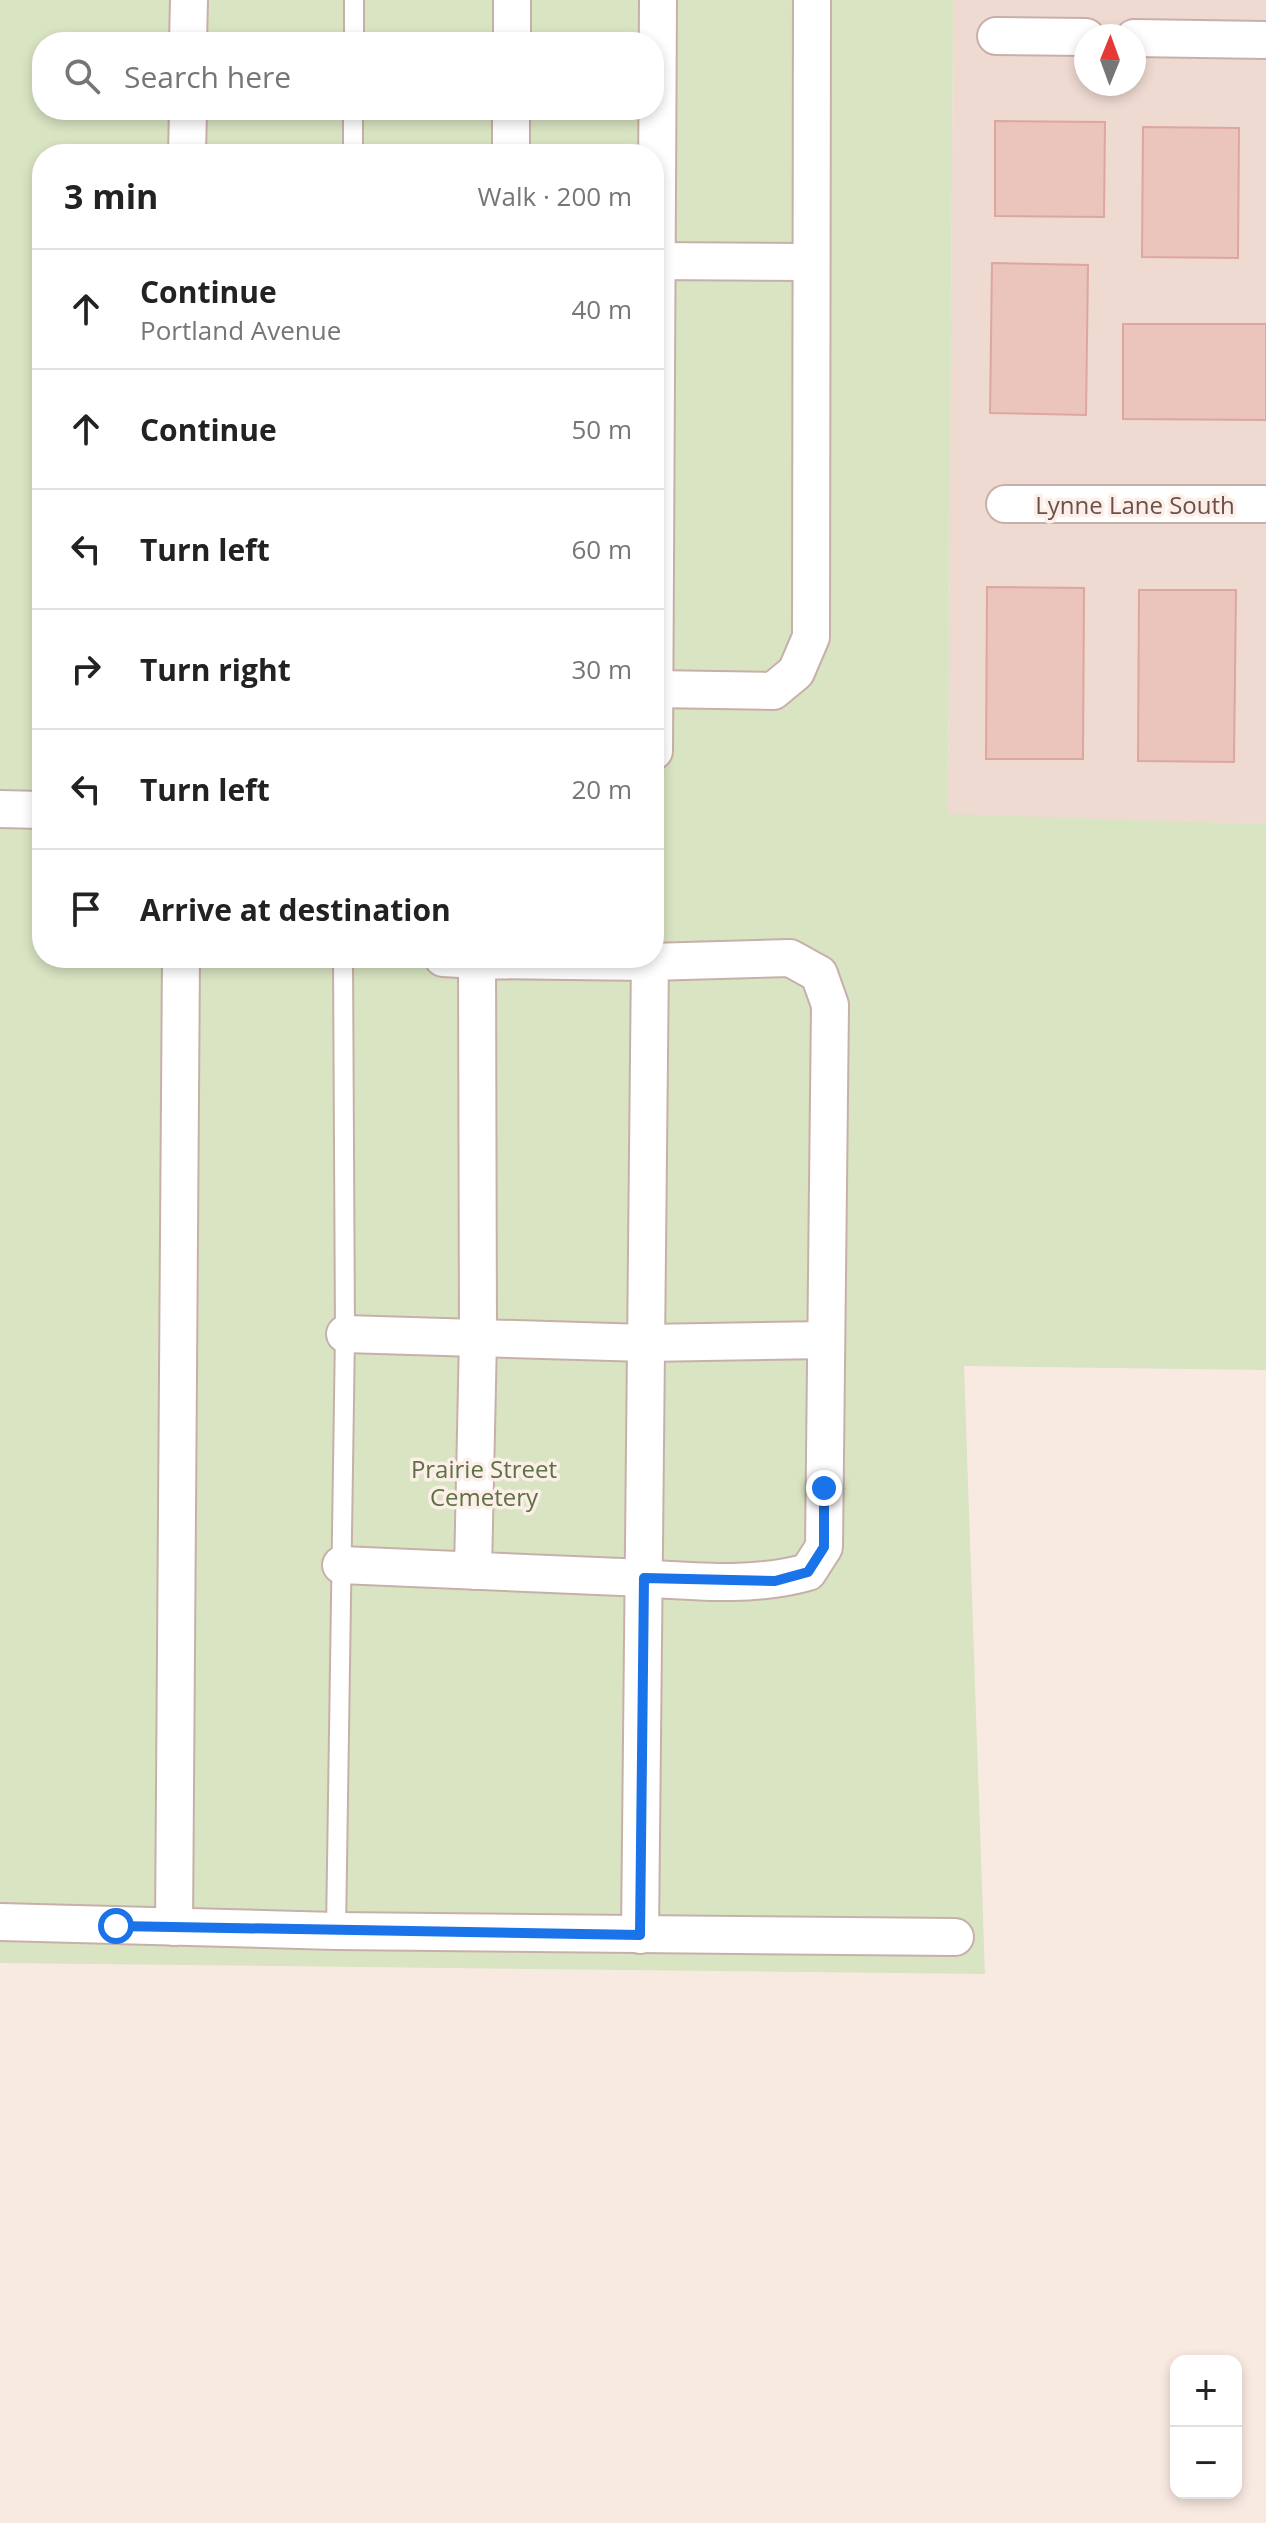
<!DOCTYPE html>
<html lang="en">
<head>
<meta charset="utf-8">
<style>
	body { margin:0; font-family:"Open Sans",sans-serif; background:#f2f2f2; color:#222 }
	.controls { position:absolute; right:24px; bottom:24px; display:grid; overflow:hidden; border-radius:16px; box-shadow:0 4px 12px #0003 }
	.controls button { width:72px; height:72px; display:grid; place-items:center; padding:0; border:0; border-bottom:2px solid #e0e0e0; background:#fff; color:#222; font:40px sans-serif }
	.compass { position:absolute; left:1074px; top:24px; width:72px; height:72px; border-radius:50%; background:#fff; box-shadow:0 4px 12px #0003; rotate:1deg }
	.stop { position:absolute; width:24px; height:24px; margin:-18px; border:6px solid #1a73e8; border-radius:50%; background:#fff }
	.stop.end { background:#1a73e8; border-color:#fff; box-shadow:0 2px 8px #0008 }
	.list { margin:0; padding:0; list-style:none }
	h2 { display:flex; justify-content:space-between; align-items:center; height:104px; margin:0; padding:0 32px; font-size:34px }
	h2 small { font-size:26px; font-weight:400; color:#767676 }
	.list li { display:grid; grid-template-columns:52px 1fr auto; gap:24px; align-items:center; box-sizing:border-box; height:120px; padding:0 32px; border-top:2px solid #e0e0e0 }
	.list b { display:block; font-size:30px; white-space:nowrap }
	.list p { margin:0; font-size:26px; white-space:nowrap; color:#767676 }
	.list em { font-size:26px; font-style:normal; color:#767676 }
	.icon { flex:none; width:44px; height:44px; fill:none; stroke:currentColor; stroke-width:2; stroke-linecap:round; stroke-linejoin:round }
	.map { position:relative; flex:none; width:1266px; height:2523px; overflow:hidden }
	.search { position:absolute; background:#fff; box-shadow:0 4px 12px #0003; left:32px; top:32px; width:632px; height:88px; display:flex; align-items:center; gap:20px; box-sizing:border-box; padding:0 28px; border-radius:32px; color:#767676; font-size:30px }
	.panel { position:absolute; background:#fff; box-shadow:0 4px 12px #0003; left:32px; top:144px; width:632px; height:824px; border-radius:32px }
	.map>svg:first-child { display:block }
</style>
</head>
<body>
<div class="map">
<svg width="1266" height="2523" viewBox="0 0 1266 2523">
	<rect width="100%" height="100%" fill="#f9eae1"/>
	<!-- residential -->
	<path fill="#efdad1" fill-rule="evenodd" d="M953 0H1266V824L948 815ZM1086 36H1134V84H1086Z"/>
	<!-- green -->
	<path fill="#d8e4c2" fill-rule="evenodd" d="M0 0H953L948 814 1266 824V1370L964 1366 985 1974 0 1963ZM42 42H654V110H42ZM42 154H654V958H42Z"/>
	<!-- building -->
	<g fill="#ebc4bc" stroke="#dba79f" stroke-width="2">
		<path d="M995 121 1105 122 1104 217 995 216Z"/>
		<path d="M1143 127 1239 128 1238 258 1142 257Z"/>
		<path d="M992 263 1088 265 1086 415 990 413Z"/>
		<path d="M1123 324H1266V420L1123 419Z"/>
		<path d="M987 587 1084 588 1083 759H986Z"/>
		<path d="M1139 590H1236L1234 762 1138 761Z"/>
	</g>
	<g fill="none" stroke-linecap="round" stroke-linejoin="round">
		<defs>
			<g id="lane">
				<path d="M354 42V0"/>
				<path d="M353 154V110"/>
				<path d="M336 1931 345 1334 343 958"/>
			</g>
			<g id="street">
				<path d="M996 36 1086 37"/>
				<path d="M1134 38 1266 40"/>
				<path d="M188 42 189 0"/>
				<path d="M512 42V0"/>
				<path d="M187 154 188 110"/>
				<path d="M511 154V110"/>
				<path d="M654 261 811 262"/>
				<path d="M1005 504H1266"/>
				<path d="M654 689 773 691 796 672 811 637 812 0"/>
				<path d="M654 751 658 0"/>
				<path d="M0 809 42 810"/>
				<path d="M443 958 477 960"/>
				<path d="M345 1334 646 1343 826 1340"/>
				<path d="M341 1565C434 1569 527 1573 621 1577 682 1580 749 1589 808 1572L824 1547 830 1005 819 974 790 958 650 962 477 960 478 1338 473 1571"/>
				<path d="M0 1922 336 1931 955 1937"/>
				<path d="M174 1927 181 958"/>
				<path d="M640 1935 650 958"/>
			</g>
		</defs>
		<!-- lane casing -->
		<use href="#lane" stroke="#c8b0aa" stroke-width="22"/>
		<!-- street casing -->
		<use href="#street" stroke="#c8b0aa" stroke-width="40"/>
		<!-- lane -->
		<use href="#lane" stroke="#fff" stroke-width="18"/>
		<!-- street -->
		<use href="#street" stroke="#fff" stroke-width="36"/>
	</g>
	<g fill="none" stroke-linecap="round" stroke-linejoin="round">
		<!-- route -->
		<path stroke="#1a73e8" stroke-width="10" d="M116 1926 640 1935 644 1578 775 1581 808 1572 824 1547V1488"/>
	</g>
	<g text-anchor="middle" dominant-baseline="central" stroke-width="7" stroke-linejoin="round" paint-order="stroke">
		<!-- street labels -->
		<g font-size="24" fill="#6d4f4b" stroke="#fcefe7">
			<text x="1135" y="504">Lynne Lane South</text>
		</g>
		<!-- park labels -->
		<g font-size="24" fill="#5d7145" stroke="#fcefe7">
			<text x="484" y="1468">Prairie Street<tspan x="484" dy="28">Cemetery</tspan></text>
		</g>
	</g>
</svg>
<div class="controls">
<button>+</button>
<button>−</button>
</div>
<svg class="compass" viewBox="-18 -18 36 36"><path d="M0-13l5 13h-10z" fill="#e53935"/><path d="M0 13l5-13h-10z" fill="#767676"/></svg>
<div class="stop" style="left:116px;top:1926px"></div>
<div class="stop end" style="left:824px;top:1488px"></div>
<div class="search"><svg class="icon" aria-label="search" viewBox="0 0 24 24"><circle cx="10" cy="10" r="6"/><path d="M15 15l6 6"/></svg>Search here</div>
<section class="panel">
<h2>3 min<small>Walk · 200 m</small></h2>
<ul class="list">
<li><svg class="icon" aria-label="ahead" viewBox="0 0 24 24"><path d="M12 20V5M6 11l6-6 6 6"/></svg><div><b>Continue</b><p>Portland Avenue</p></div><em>40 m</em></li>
<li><svg class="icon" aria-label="ahead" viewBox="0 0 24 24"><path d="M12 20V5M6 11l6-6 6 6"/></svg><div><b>Continue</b></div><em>50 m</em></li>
<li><svg class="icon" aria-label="left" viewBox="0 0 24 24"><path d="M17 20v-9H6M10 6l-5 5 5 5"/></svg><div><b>Turn left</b></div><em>60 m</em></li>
<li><svg class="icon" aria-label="right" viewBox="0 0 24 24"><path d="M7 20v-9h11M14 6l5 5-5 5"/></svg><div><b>Turn right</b></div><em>30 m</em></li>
<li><svg class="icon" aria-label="left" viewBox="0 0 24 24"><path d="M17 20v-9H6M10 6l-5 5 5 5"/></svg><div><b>Turn left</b></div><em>20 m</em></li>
<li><svg class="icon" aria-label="arrive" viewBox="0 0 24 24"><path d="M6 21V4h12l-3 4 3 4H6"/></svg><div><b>Arrive at destination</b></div></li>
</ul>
</section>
</div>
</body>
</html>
